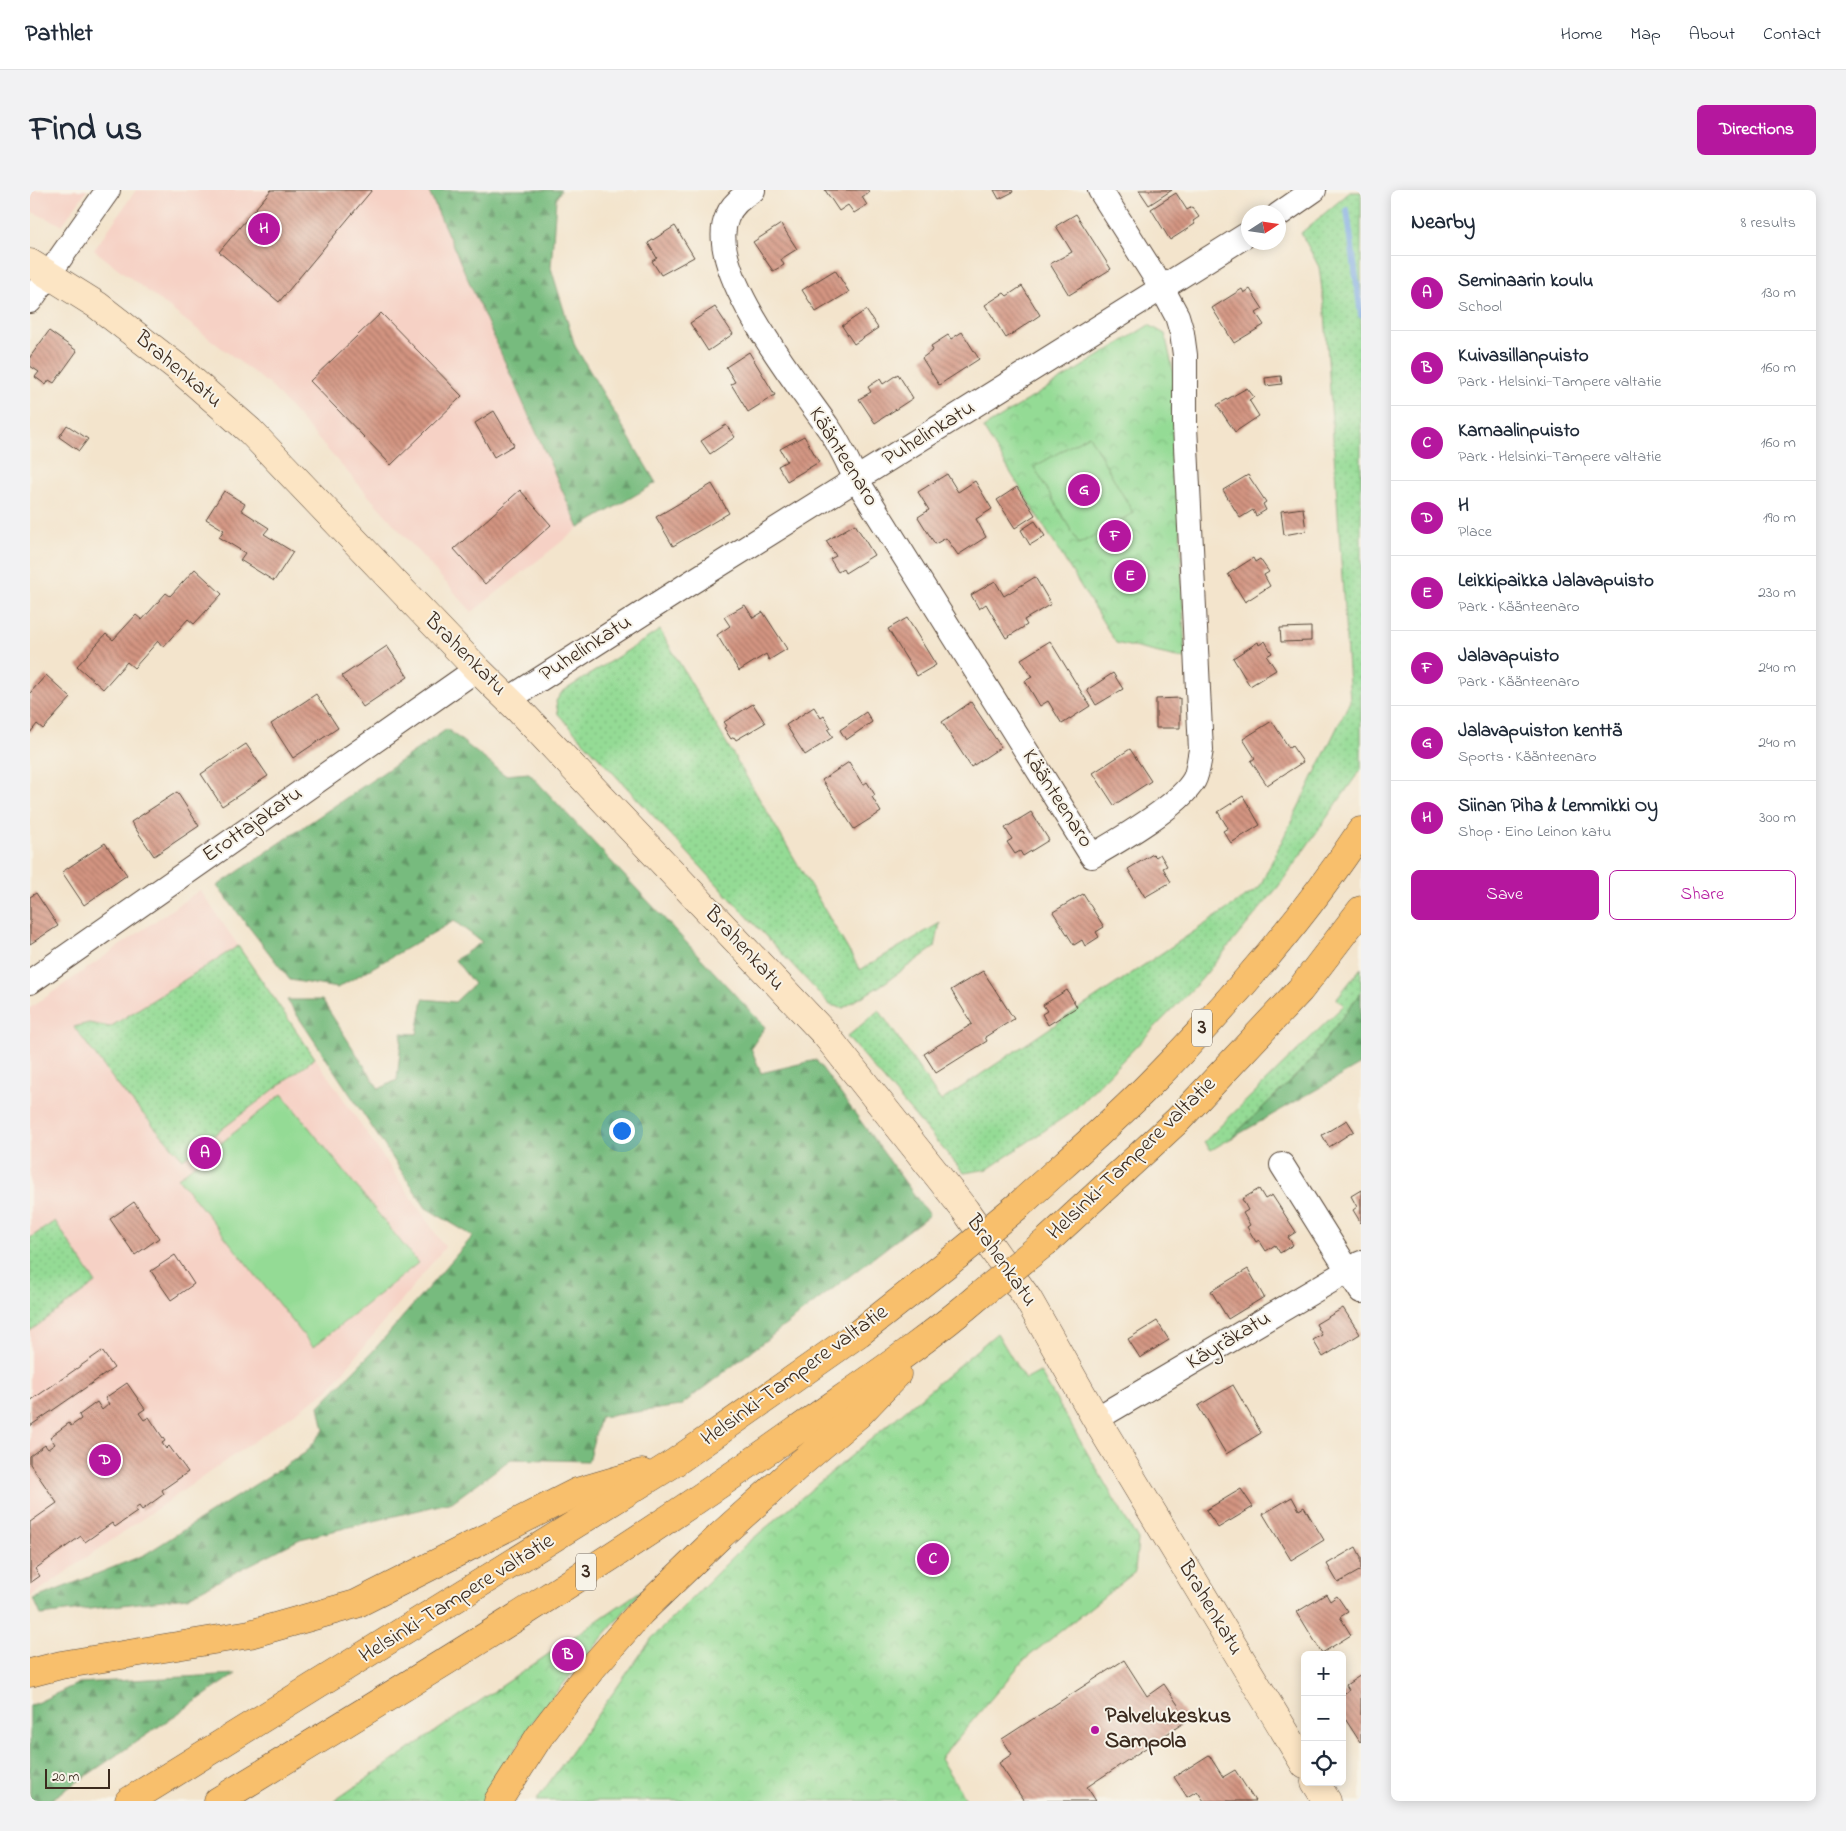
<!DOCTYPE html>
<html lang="en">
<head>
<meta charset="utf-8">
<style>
	body { margin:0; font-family:"Indie Flower",sans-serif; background:#f2f2f3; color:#1f2937 }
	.controls { position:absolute; right:15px; bottom:15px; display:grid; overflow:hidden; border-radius:8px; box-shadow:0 2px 12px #0003 }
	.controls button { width:45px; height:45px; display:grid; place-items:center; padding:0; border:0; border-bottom:1px solid #e0e1e3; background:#fff; color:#1f2937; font:25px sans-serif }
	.compass { position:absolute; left:1211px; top:15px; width:45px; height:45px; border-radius:50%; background:#fff; box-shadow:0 2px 12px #0003; rotate:78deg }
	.scale { position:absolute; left:15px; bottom:12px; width:65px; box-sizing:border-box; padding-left:5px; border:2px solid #3b2a1e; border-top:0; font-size:14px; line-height:18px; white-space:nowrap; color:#3b2a1e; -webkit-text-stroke:4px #f7f3e8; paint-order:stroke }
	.you { position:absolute; left:591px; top:940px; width:18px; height:18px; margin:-12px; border:4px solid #fff; border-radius:50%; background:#1a73e8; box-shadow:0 0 0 8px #1a73e833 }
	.badge { display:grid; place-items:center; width:32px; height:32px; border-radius:50%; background:#b5179e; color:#fff; font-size:16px; font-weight:700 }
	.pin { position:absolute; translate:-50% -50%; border:2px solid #fff; box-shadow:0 1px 5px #0006 }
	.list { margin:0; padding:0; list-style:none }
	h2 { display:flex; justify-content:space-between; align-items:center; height:65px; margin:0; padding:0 20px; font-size:21px }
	h2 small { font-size:16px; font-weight:400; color:#747a83 }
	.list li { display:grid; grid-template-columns:32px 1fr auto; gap:15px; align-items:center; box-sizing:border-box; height:75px; padding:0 20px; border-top:1px solid #e0e1e3 }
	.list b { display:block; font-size:19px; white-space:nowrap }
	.list p { margin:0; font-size:16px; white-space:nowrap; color:#747a83 }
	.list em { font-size:16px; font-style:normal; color:#747a83 }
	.actions { display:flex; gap:10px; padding:15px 20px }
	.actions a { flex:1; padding:11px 0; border:1px solid #b5179e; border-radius:8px; text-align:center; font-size:18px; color:#b5179e }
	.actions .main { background:#b5179e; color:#fff }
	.icon { flex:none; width:28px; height:28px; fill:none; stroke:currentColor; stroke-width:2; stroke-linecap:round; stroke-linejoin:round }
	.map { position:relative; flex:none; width:1331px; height:1611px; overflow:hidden; border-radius:8px }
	header { display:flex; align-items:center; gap:30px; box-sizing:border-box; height:70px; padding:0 25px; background:#fff; border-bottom:1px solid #e0e1e3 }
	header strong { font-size:24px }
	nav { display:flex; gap:28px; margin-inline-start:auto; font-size:18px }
	.intro { display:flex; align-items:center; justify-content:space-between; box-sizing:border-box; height:120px; padding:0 30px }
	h1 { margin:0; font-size:35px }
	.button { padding:12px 22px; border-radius:8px; background:#b5179e; color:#fff; font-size:18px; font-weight:700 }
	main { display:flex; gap:30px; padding:0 30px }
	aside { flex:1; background:#fff; border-radius:8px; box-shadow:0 2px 12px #0003 }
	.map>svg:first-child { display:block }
</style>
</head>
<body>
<header>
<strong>Pathlet</strong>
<nav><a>Home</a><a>Map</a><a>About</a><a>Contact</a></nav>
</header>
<div class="intro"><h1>Find us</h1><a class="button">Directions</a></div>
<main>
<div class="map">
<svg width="1331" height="1611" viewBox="0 0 1331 1611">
	<defs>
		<pattern id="grass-dots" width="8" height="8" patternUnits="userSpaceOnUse" patternTransform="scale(1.25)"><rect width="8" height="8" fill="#94db95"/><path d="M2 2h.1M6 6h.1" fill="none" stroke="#80bc80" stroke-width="1.8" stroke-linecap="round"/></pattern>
		<pattern id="forest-firs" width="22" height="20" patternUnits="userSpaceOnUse" patternTransform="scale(1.25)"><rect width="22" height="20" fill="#77bb7e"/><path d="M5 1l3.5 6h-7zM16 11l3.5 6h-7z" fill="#639867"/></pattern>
		<pattern id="park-crowns" width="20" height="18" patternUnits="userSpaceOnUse" patternTransform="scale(1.25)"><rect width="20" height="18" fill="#94db95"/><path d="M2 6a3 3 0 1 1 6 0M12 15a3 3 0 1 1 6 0" fill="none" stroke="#80bc80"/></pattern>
		<pattern id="building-back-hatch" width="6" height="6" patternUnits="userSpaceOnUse" patternTransform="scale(1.25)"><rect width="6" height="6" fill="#d39481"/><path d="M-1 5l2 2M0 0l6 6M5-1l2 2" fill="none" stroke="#ac7969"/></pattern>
	</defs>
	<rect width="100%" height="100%" fill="#f7f3e8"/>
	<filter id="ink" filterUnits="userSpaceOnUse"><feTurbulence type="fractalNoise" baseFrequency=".02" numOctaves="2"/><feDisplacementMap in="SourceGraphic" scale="10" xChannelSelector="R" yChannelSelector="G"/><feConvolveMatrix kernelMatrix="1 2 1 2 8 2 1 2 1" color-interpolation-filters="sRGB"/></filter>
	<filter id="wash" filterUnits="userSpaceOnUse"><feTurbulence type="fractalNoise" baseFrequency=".0096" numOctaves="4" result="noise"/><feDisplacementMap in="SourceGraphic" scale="20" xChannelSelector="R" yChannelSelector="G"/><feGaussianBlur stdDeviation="1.12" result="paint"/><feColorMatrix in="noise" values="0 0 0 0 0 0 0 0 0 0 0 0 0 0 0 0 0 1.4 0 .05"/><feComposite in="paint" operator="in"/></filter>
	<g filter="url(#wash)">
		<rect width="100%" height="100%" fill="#f3e4cc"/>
		<!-- built -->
		<g fill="#f6d1c5">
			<path d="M0 0H57L32 35 0 21Z"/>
			<path d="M106 0H398L549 338 442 422 240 195 64 60Z"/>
			<path d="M170 700 415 1057 299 1199 0 1407V818Z"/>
		</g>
		<!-- grass -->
		<g fill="url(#grass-dots)" stroke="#68825a">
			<path d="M1320 2H1331V579L1248 697 1170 791 1043 921 958 979 934 983 817 847 849 820 911 911 1229 698 1320 511 1295 123 1289 77 1271 43Z"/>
			<path d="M630 440 830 780 910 733 905 757 850 796 813 818 800 815 528 524 526 511 532 502Z"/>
			<path d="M208 756 285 868 153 969 90 898 44 837 59 833 80 837Z"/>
			<path d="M1331 778V802L1277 875 1200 949 1181 960 1174 952 1314 815 1306 809Z"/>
			<path d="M25 1031 66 1093 0 1141V1048Z"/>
		</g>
		<!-- forest -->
		<g fill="url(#forest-firs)" stroke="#59724e">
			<path d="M398 0H531L526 9 521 78 545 156 626 293 549 338Z"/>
			<path d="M417 539 475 585 499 583 735 837 721 858 731 883 786 870 899 1025 650 1216 570 1227 558 1271 481 1269 422 1312 270 1349 157 1407 11 1425 4 1409 114 1365 275 1263 294 1240 289 1216 343 1161 443 1046 396 1018 257 810H292L349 899 367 890 372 843 387 844 393 809 425 812 444 794 425 770 452 752 424 731 307 798 260 790 187 696Z"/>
			<path d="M1331 802V874L1200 949 1277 875Z"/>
			<path d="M206 1484 19 1611H0V1516L49 1493Z"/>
		</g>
		<!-- park -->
		<g fill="url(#park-crowns)" stroke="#68825a">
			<path d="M1119 135 1135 144 1145 189 1155 469 1086 453 953 238Z"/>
			<path d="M967 1143 995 1190 1010 1182 1108 1350 1105 1382 993 1471 910 1569 937 1611H506L622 1448 713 1357Z"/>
			<path d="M612 1400 504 1529 454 1611H304Z"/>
		</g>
		<!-- garden -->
		<g fill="#94db95" stroke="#68825a">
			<path d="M1059 245 1103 323 1049 354 1004 277Z"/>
			<path d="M252 904 388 1073 283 1157 148 988Z"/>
		</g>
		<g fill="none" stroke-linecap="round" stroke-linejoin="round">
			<!-- stream -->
			<path stroke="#7aa9e3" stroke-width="6" d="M1317 20 1331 125"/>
		</g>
		<g id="blocks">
			<!-- building -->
			<g fill="url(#building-back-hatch)">
				<path d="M241 0H342L249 112 189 62Z"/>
				<path d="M795 0H838L839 2 832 7 837 15 824 23 818 15 809 21Z"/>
				<path d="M964 0H982L983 2 969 9Z"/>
				<path d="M1109 0H1142L1119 15Z"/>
				<path d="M1146 3 1157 20 1162 17 1169 27 1163 31 1165 34 1140 50 1121 19Z"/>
				<path d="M1046 24 1081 79 1039 105 1020 74 1042 62 1026 36Z"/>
				<path d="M751 34 767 59 751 69 754 75 743 81 723 52Z"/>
				<path d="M645 36 664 67 631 85 622 71 627 68 618 53Z"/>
				<path d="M805 80 819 102 786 122 772 100Z"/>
				<path d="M992 96 1010 125 976 148 955 115 974 103 977 106Z"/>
				<path d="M1212 99 1214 103 1220 99 1233 119 1226 123 1234 135 1204 153 1182 118Z"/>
				<path d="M685 117 703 144 678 161 660 133Z"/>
				<path d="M836 120 848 138 824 154 812 136Z"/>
				<path d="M351 123 432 206 361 275 280 191Z"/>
				<path d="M19 141 47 161 24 193 19 190 16 195 5 187 9 182 0 176V167Z"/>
				<path d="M932 142 949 169 909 195 892 168 903 160 901 156 918 145 921 149Z"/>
				<path d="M719 162 745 205 718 222 701 194 705 192 696 177Z"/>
				<path d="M868 184 883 208 845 233 829 209 841 202 838 197 850 189 853 194Z"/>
				<path d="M1251 186 1252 194 1236 196 1235 188Z"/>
				<path d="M1217 198 1224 207 1219 210 1229 226 1205 242 1187 215Z"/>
				<path d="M464 221 484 255 464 267 445 233Z"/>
				<path d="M37 235 58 249 49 261 29 247Z"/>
				<path d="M696 235 705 247 680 264 671 251Z"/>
				<path d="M774 246 789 272 757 291 748 276 757 271 750 259Z"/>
				<path d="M917 284 928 302 945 291 962 319 946 329 956 347 928 365 916 348 905 354 888 327 899 320 888 302Z"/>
				<path d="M1218 285 1236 312 1233 314 1236 320 1226 326 1223 320 1210 328 1193 300Z"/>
				<path d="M682 294 699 323 643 356 626 327Z"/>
				<path d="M987 297 1005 325 985 338 967 310Z"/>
				<path d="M490 300 521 335 455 394 424 359Z"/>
				<path d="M194 301 215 314 211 320 239 338 234 344 263 362 244 391 210 370 215 363 189 347 194 340 176 329Z"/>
				<path d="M1273 318 1276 341 1254 345 1251 321Z"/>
				<path d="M1005 331 1015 346 1000 355 991 340Z"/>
				<path d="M825 334 844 365 815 383 813 379 808 382 800 369 806 366 796 351Z"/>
				<path d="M1223 368 1225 372 1230 369 1239 382 1234 385 1240 396 1215 412 1198 384Z"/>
				<path d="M165 379 192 404 164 434 158 429 133 457 128 451 104 478 97 472 73 499 47 476 76 444 83 450 106 425 112 430 136 403 140 406Z"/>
				<path d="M1005 387 1021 414 994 430 997 435 976 448 956 414 949 419 941 405 965 391 974 406Z"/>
				<path d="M715 415 723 428 733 422 757 459 739 470 736 464 709 481 687 445 700 436 694 427Z"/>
				<path d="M877 428 906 475 887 486 858 439Z"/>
				<path d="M1281 437V451L1251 452 1250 438Z"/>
				<path d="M1020 451 1060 516 1032 534 1018 511 1010 516 995 491 1002 487 991 469Z"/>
				<path d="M1235 451 1242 463 1237 466 1246 480 1220 496 1203 468 1228 452 1229 455Z"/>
				<path d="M357 456 378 487 333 517 312 486Z"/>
				<path d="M1083 483 1093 499 1066 515 1057 500Z"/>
				<path d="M16 485 41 508 13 539 7 534 0 543V503Z"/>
				<path d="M286 504 308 538 263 568 241 534Z"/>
				<path d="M1150 508V538H1126V509Z"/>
				<path d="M941 512 971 557 941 577 912 532Z"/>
				<path d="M723 514 735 533 706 550 704 547 701 549 694 538 697 536 694 532Z"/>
				<path d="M784 517 791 528 794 526 801 538 798 540 803 547 775 565 756 535Z"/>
				<path d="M836 522 842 532 816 550 810 540Z"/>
				<path d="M1242 531 1259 558 1262 556 1273 572 1237 595 1221 571 1225 568 1213 549Z"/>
				<path d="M216 554 238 586 192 616 171 584Z"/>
				<path d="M1100 559 1121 591 1084 615 1063 583Z"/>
				<path d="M819 572 833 595 837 592 845 605 842 607 851 622 824 639 792 590Z"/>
				<path d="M147 602 169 636 124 666 101 632Z"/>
				<path d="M1213 606 1230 635 1201 653 1193 641 1198 638 1188 622Z"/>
				<path d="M1001 622 1019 650 993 666 990 661 985 664 977 652 982 649 975 638Z"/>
				<path d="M75 653 97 685 54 715 32 682Z"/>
				<path d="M1123 664 1126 667 1130 664 1137 676 1133 678 1141 692 1115 707 1098 679Z"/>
				<path d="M6 703 28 736 0 754V707Z"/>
				<path d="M1053 704 1074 737 1066 742 1069 747 1055 756 1052 750 1044 755 1023 722Z"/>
				<path d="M953 781 984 829 955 847 957 851 906 883 894 864 942 834 921 800Z"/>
				<path d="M1037 800 1047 817 1018 835 1012 824 1017 821 1013 815Z"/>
				<path d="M1317 930 1324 941 1299 957 1292 945Z"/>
				<path d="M1229 999 1235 1009 1242 1005 1266 1042 1258 1047 1263 1055 1250 1063 1245 1055 1236 1061 1229 1050 1226 1052 1217 1037 1220 1035 1213 1023 1218 1020 1212 1009Z"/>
				<path d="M1331 1000V1033L1323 1020 1327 1017 1321 1006Z"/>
				<path d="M104 1012 129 1048 105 1065 80 1029Z"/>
				<path d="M145 1065 164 1094 141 1110 121 1081Z"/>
				<path d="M1218 1079 1234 1107 1198 1129 1181 1101Z"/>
				<path d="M1313 1118 1330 1144 1293 1167 1283 1150 1292 1145 1286 1134Z"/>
				<path d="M1127 1131 1139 1150 1110 1168 1098 1149Z"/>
				<path d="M72 1161 84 1178 0 1236V1211Z"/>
				<path d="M97 1193 115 1219 109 1223 114 1230 119 1227 135 1251 132 1253 136 1259 139 1256 158 1282 132 1300 134 1304 112 1320 109 1316 105 1319 107 1322 85 1337 82 1333 55 1352 51 1346 5 1379 10 1386 0 1393V1332L27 1313 0 1274V1266L15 1255 18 1259 25 1254 20 1247 39 1233 41 1236 51 1229 49 1225 67 1212 72 1220 79 1214 75 1208Z"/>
				<path d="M1203 1195 1231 1243 1196 1264 1168 1216Z"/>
				<path d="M1211 1299 1223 1317 1188 1338 1176 1320Z"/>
				<path d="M1262 1307 1269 1320 1274 1317 1294 1350 1261 1370 1233 1324Z"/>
				<path d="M1326 1357 1331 1367V1380L1308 1393 1297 1374Z"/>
				<path d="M1296 1404 1300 1411 1307 1406 1318 1422 1310 1427 1321 1445 1292 1463 1267 1422Z"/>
				<path d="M1094 1470 1117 1506 1134 1494 1158 1530 1057 1597 1066 1611H994L969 1573 982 1564 972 1549Z"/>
				<path d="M1331 1485V1551L1330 1552 1312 1524V1505L1319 1500 1316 1495Z"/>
				<path d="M1179 1565 1193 1587 1205 1580 1225 1611H1174L1167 1601 1157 1607 1144 1587Z"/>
			</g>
		</g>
	</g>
	<g filter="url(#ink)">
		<use href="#blocks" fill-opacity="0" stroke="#574638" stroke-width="1"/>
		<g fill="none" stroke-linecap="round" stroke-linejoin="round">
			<defs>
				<g id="minor">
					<path d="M723 0C713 6 701 16 697 27 674 78 768 194 797 236 809 252 817 271 826 289L1062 666C1088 651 1149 616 1164 590 1168 583 1169 569 1171 560L1155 236V165L1152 143 1147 126 1132 98 1070 0"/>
					<path d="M1248 25 1284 0"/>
					<path d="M0 111 78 0"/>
					<path d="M479 509 657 395 1218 44"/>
					<path d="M0 792 447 479"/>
					<path d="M1252 975 1331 1101"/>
					<path d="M1066 1229 1331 1073"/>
				</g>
				<g id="secondary">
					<path d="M0 73 67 115 147 177 220 241 447 479 487 518 795 844 935 1020 998 1109 1066 1229 1275 1575"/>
					<path d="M1285 1592 1297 1611"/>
				</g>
				<g id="motorway">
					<path d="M989 1015C1033 975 1079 936 1120 894 1197 816 1271 732 1331 641"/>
					<path d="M1017 1051 1148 930 1270 800 1331 720"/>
					<path d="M0 1483 31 1475 220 1444 326 1414 547 1302 612 1283"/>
					<path d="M99 1611 644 1273 829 1143 928 1065"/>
					<path d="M188 1611C383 1492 579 1374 766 1241 828 1197 892 1155 950 1105"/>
					<path d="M468 1611 509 1547 562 1478 611 1422 691 1345 770 1274 828 1225 867 1184"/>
				</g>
			</defs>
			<!-- minor casing -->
			<use href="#minor" stroke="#574638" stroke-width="26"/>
			<!-- secondary casing -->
			<use href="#secondary" stroke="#574638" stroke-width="29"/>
			<!-- motorway casing -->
			<use href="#motorway" stroke="#574638" stroke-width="29"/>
			<!-- minor -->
			<use href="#minor" stroke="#fff" stroke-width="24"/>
			<!-- secondary -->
			<use href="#secondary" stroke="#fce5c4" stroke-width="28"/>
			<!-- motorway -->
			<use href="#motorway" stroke="#f8bf6c" stroke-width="28"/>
			<defs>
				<g id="motorway-bridge">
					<path d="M928 1065 989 1015"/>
					<path d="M950 1105 1017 1051"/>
				</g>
			</defs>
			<!-- motorway-bridge casing -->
			<use href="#motorway-bridge" stroke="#574638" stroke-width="29" stroke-linecap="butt"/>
			<!-- motorway-bridge -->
			<use href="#motorway-bridge" stroke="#f8bf6c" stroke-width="28"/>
		</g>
	</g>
	<!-- markers -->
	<circle fill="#b5179e" stroke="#f7f3e8" stroke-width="2" cx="1065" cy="1540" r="5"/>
	<g text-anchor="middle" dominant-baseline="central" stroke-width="4" stroke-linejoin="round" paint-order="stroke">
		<!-- shield labels -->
		<g fill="#f7f3e8" stroke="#73665b" stroke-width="1">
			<rect x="1162" y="819.5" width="20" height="37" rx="4"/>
			<rect x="546" y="1363.5" width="20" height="37" rx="4"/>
		</g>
		<g font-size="21" font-weight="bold" fill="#3b2a1e">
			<text x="1172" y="838">3</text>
			<text x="556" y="1382">3</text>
		</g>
		<!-- street labels -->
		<g font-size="22" fill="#3b2a1e" stroke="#f7f3e8">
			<text transform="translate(148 180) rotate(40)">Brahenkatu</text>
			<text transform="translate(899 244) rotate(-32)">Puhelinkatu</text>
			<text transform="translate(813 267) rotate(58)">Käänteenaro</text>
			<text transform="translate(556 459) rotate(-33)">Puhelinkatu</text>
			<text transform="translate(435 465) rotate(45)">Brahenkatu</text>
			<text transform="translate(1027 609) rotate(57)">Käänteenaro</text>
			<text transform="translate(223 635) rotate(-35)">Erottajakatu</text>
			<text transform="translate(714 759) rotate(47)">Brahenkatu</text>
			<text transform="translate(1102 969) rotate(-44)">Helsinki-Tampere valtatie</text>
			<text transform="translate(971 1071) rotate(55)">Brahenkatu</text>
			<text transform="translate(1199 1151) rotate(-31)">Käyräkatu</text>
			<text transform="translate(765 1186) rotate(-36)">Helsinki-Tampere valtatie</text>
			<text transform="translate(427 1409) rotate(-32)">Helsinki-Tampere valtatie</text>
			<text transform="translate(1180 1418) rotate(59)">Brahenkatu</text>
		</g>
		<!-- poi labels -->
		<g font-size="22" font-weight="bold" fill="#3b2a1e" stroke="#f7f3e8" text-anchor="start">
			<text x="1075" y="1527">Palvelukeskus<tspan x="1075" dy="25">Sampola</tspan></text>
		</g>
	</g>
</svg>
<div class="controls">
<button>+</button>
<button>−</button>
<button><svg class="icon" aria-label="locate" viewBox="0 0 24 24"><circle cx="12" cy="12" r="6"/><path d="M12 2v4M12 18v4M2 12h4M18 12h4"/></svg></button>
</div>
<svg class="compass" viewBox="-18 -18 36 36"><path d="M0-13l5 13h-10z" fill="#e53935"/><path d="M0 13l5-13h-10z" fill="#747a83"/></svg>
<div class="scale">20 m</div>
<div class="you"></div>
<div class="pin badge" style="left:175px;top:963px">A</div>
<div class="pin badge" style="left:538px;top:1465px">B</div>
<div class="pin badge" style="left:903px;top:1369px">C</div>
<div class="pin badge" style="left:75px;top:1270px">D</div>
<div class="pin badge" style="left:1100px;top:386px">E</div>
<div class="pin badge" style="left:1085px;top:346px">F</div>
<div class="pin badge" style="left:1054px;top:300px">G</div>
<div class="pin badge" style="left:234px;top:39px">H</div>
</div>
<aside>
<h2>Nearby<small>8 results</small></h2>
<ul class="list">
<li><span class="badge">A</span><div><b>Seminaarin koulu</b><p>School</p></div><em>130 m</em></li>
<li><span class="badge">B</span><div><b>Kuivasillanpuisto</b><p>Park · Helsinki-Tampere valtatie</p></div><em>160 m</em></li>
<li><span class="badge">C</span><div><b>Karnaalinpuisto</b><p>Park · Helsinki-Tampere valtatie</p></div><em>160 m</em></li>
<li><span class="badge">D</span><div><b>H</b><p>Place</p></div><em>190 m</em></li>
<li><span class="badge">E</span><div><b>Leikkipaikka Jalavapuisto</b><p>Park · Käänteenaro</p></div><em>230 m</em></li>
<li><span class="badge">F</span><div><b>Jalavapuisto</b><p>Park · Käänteenaro</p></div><em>240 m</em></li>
<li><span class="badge">G</span><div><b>Jalavapuiston kenttä</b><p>Sports · Käänteenaro</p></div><em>240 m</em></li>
<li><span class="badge">H</span><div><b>Siinan Piha &amp; Lemmikki Oy</b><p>Shop · Eino Leinon katu</p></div><em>300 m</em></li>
</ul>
<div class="actions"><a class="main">Save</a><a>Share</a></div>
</aside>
</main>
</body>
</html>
